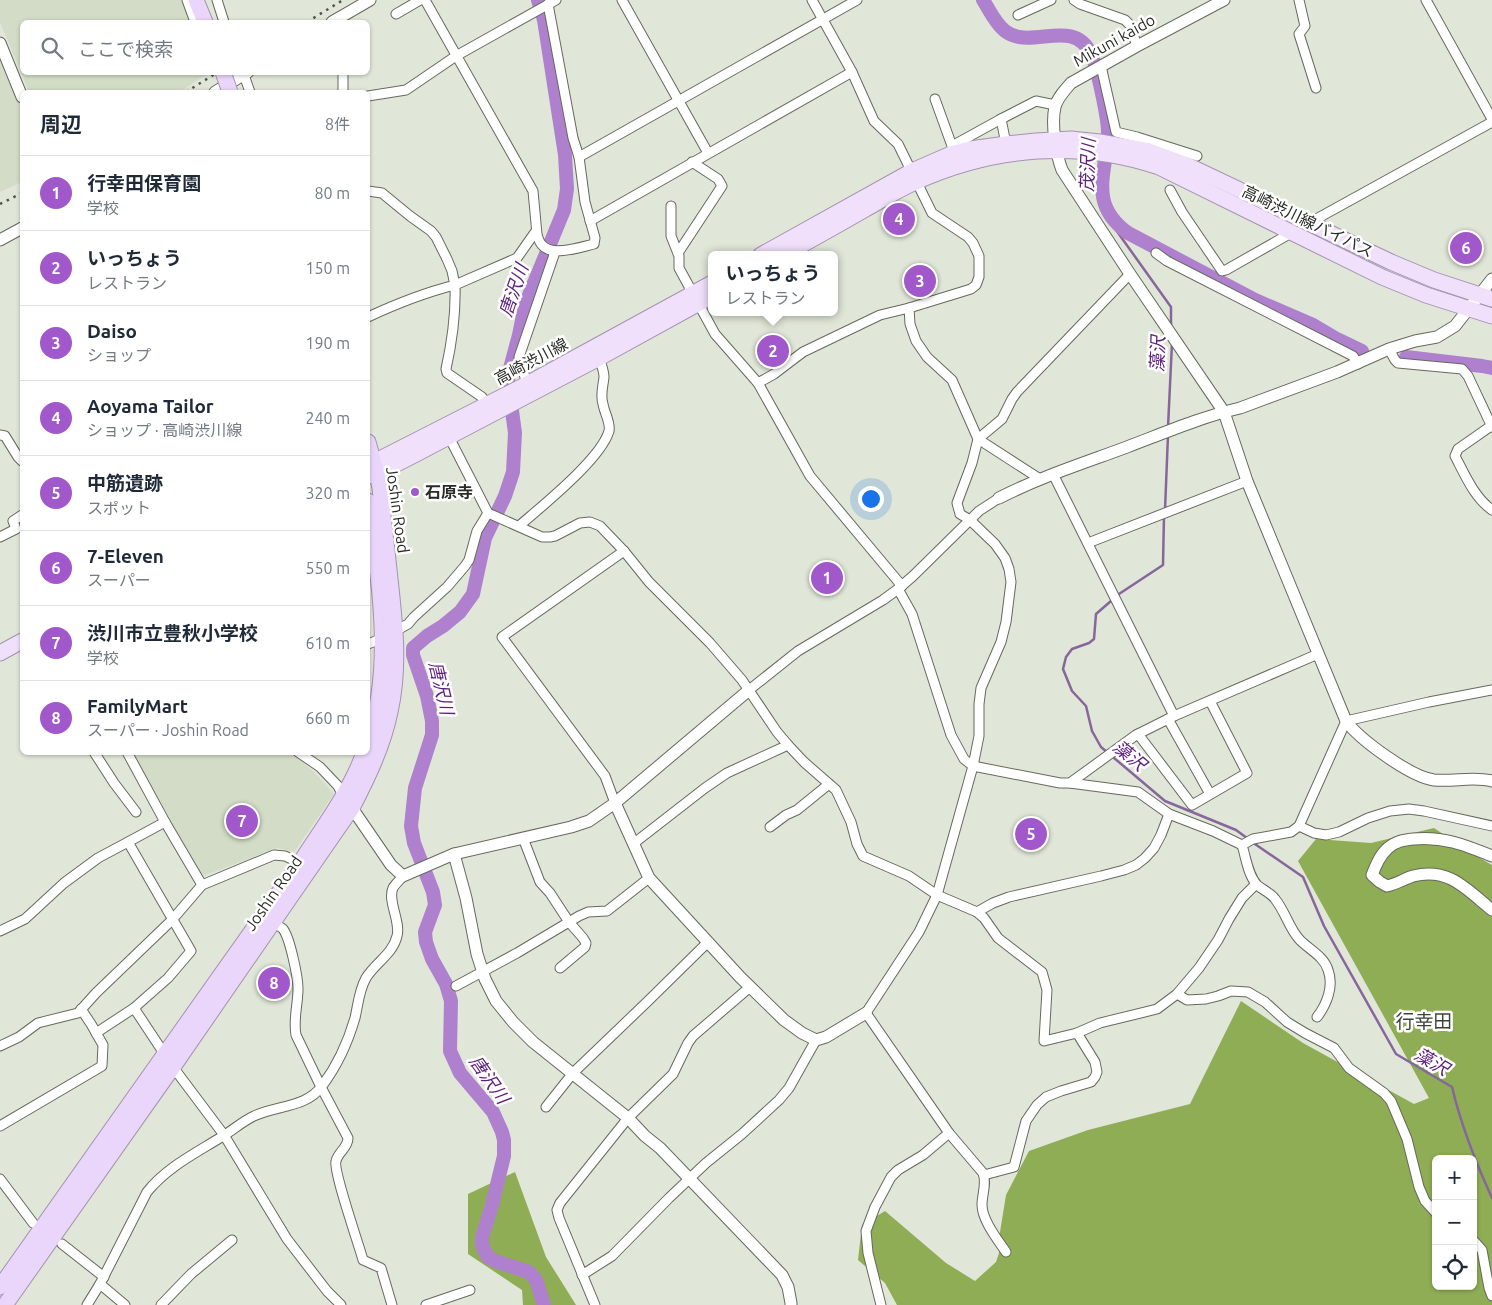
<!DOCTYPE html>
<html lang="ja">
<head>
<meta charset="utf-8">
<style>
	body { margin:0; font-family:Ubuntu,"Noto Sans JP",sans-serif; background:#f6f6f7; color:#1f2937 }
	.controls { position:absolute; right:15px; bottom:15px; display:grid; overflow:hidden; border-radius:8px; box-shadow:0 1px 4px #0004 }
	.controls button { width:45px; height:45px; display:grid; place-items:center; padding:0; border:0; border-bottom:1px solid #e0e1e3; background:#fff; color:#1f2937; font:25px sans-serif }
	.you { position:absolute; left:870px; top:498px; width:18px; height:18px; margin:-12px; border:4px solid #fff; border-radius:50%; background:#1a73e8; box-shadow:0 0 0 8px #1a73e833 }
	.badge { display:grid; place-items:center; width:32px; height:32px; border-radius:50%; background:#a158cb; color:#fff; font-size:16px; font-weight:700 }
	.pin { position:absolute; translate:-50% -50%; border:2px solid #fff; box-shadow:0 1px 5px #0006 }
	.popup { position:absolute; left:708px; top:251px; width:130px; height:65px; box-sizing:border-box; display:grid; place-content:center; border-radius:8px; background:#fff; filter:drop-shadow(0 1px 4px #0005); font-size:16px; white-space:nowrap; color:#747a83 }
	.popup b { font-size:19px; color:#1f2937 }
	.popup::after { content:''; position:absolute; left:50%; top:100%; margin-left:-10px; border:10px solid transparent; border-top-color:#fff }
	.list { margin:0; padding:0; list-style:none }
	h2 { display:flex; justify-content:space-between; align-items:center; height:65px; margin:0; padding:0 20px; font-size:21px }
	h2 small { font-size:16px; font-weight:400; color:#747a83 }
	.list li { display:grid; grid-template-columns:32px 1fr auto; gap:15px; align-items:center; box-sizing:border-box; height:75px; padding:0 20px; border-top:1px solid #e0e1e3 }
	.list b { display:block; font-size:19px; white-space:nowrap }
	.list p { margin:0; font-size:16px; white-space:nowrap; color:#747a83 }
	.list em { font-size:16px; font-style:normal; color:#747a83 }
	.icon { flex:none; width:28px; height:28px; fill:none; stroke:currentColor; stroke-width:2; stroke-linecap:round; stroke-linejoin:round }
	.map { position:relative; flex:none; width:1492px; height:1305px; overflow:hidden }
	.search { position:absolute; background:#fff; box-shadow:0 1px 4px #0004; left:20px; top:20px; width:350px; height:55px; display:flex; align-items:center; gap:12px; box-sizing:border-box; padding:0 18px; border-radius:8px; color:#747a83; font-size:19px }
	.panel { position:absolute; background:#fff; box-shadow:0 1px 4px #0004; left:20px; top:90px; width:350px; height:665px; border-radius:8px }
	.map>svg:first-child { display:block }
</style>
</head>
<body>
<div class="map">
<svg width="1492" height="1305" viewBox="0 0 1492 1305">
	<rect width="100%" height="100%" fill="#e0e6d8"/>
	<!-- built -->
	<g fill="#d3dcc7">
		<path d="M0 0H181L190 22H22V72L209 73 179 92H29L0 22Z"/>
		<path d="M0 59 22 109V182L0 192Z"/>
		<path d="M130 753H292L313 771 334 794 294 852 277 848 200 877Z"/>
	</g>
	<!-- forest -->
	<g fill="#8fad54" fill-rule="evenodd">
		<path d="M1434 828 1473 854 1492 865V1305H897L885 1283 858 1260 862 1225 885 1211 946 1263 975 1281 996 1262 999 1253 1000 1232 1006 1195 1029 1151 1088 1130 1190 1104 1241 1001 1303 1043 1414 1104 1429 1098 1298 861 1316 839 1371 843ZM1436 1159H1473V1286H1436Z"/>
		<path d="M515 1172 546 1257 576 1305H523L522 1290 468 1254V1194Z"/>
	</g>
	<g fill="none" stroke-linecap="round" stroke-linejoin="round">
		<!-- stream -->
		<g stroke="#87669c" stroke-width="2.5">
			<path d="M1117 224 1116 230 1171 307V327"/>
			<path d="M1168 427 1172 343"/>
			<path d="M1165 510 1168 435"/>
			<path d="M1164 515 1163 565 1119 594 1096 614 1094 639 1089 643 1072 649 1066 657 1063 669 1072 691 1086 706 1092 731 1101 747 1165 801 1236 830 1247 838"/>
			<path d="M1252 842 1303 877 1324 926 1396 1054 1452 1087C1461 1125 1476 1163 1492 1198"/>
		</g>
		<!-- river -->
		<g stroke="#af80ce" stroke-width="14">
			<path d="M538 0 544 20 565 155 567 189 564 210 525 305 519 335 509 372 508 381 515 433 513 472 505 496 485 538 473 594 460 612 443 626 427 636 413 648V655L427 696 432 721V735L415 788 411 826 414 843 433 892 435 905 425 932 426 942 432 959 446 984 451 1001 450 1051 460 1073 493 1112 502 1132 504 1140V1156L492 1205 482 1237V1245L487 1256 495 1261 529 1272 536 1280 544 1305"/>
			<path d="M983 0C990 11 995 23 1005 31 1031 51 1073 16 1091 54 1097 66 1108 118 1108 132 1107 173 1087 203 1128 233L1255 300 1313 325 1335 338 1362 351"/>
			<path d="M1406 357 1482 366 1492 368"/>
		</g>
		<defs>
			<g id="minor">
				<path d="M187 0 195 22"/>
				<path d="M217 0 224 22"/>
				<path d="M425 0 533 191 537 234C538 238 539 242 542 245 552 257 581 247 594 244L595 238 585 202 579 157 573 138 548 4"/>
				<path d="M622 0 708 153"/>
				<path d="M1074 0 1080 4 1125 20 1130 25 1137 46"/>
				<path d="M1299 0 1305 26 1299 34 1316 88"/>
				<path d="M1426 0 1492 119"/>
				<path d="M396 14 420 0"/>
				<path d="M1018 15 1051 0"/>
				<path d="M1101 66 1116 132 1137 137 1197 156"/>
				<path d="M343 72V92"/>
				<path d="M244 75 250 92"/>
				<path d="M368 96 406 90 456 56 556 0"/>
				<path d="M935 99 952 146 1001 119"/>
				<path d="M1006 144 1001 119 1036 101 1055 105"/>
				<path d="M579 157 857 0"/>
				<path d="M1170 190 1182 212 1222 271 1226 270 1291 233"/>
				<path d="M368 191 382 193 410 216 431 231 436 237 447 259 452 271 455 285C423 293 398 303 368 317"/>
				<path d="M671 206V236L679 256V268L715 334 758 383 810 476 902 586"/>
				<path d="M590 221 852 72"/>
				<path d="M1309 223 1492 122"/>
				<path d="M678 253 722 186 718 179 692 162"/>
				<path d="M1156 253 1167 261 1353 356 1358 364"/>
				<path d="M909 308 910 324 916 341 927 357 952 380 978 439 972 463 957 503 960 514 970 520 995 544 1005 558 1009 569 1011 582 1006 622 1001 642 981 688 979 704V736L973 766 937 895 919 932 866 1013 949 1133 983 1173C987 1183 982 1194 982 1205 982 1220 998 1240 1006 1252"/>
				<path d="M1389 349 1395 360 1398 363 1462 369 1468 376 1492 427"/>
				<path d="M758 383 774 374 803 352 880 315 909 308 971 289 976 285 979 277V256L973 243 968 237 932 213 898 144 874 121 852 72 812 0"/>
				<path d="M527 384 519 357 555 252"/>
				<path d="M487 404 482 397 447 373 446 369C452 342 456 314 455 285L517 258 536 231"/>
				<path d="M1491 426 1458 449 1455 456C1465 475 1474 497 1492 510"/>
				<path d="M0 435 5 436 18 457 22 461"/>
				<path d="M449 437 488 513 542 537H550L555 536 580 523 590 522 600 526 624 551 649 582 710 643 742 680 777 732 788 745 804 762 836 790 851 822 857 844 863 856 909 876 937 895 977 912 984 918 998 938 1042 972 1047 990 1044 1041 1077 1033 1095 1062 1097 1072 1095 1077 1091 1082 1061 1091 1046 1097 1037 1105 1026 1121 1014 1167 984 1175"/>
				<path d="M1053 474 1174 716"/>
				<path d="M1040 479 978 439 1002 419 1012 399 1017 392 1130 274"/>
				<path d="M519 526C542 506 601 459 609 431 611 423 604 412 603 404 600 395 603 387 604 377 604 370 600 362 599 355"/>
				<path d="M0 537 16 529 13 521 22 515"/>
				<path d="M1088 543 1247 481"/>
				<path d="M898 589 912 614 951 735 964 759 973 766 1060 783H1070L1136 735 1174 716 1318 654"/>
				<path d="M368 644 383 638 408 624 414 617 447 587 465 566 469 560 477 531 488 513"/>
				<path d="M749 690 798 651 883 600 898 589 913 576 979 511 999 498"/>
				<path d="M1168 719 1210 794"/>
				<path d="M1138 734 1192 805 1247 773 1210 701"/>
				<path d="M94 752 114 783 136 812"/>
				<path d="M127 752 165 822 128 842 191 951 168 978 134 1008 173 1067 224 1135 287 1239 327 1291 341 1305"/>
				<path d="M298 752 320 767 338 786 344 797"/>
				<path d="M1070 783 1138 792 1169 814 1213 831 1242 845"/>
				<path d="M615 803 605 776 502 637 624 551"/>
				<path d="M165 822 202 885"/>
				<path d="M1299 826 1314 833 1326 835 1339 832 1368 818 1390 811 1409 809 1424 811 1492 826"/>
				<path d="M770 827 786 815 797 810 829 784"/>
				<path d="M523 838 540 882 550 893 569 922 583 938 586 943 585 947 560 968"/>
				<path d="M633 844 705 788 727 773 788 745"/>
				<path d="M977 912 993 903 1009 897 1101 876 1124 870 1136 865 1145 858 1154 848 1161 835 1169 814"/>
				<path d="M272 924C276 925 280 926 283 929 290 938 298 977 298 989 298 1004 293 1020 296 1035L321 1087 348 1138C348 1148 338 1152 336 1161 333 1171 359 1245 363 1260L381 1268 392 1305"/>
				<path d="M0 931 25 919 64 883 98 858 128 842"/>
				<path d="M456 986 517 953 579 916 588 912 607 911 649 878"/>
				<path d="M1177 994 1187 1000 1206 999 1218 996 1231 991 1248 992 1265 1002 1287 1022 1305 1033 1334 1048 1349 1068 1384 1093 1391 1101 1407 1139 1419 1187 1425 1201 1436 1213"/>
				<path d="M1317 1017C1327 1004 1334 986 1328 970 1324 956 1308 949 1299 939 1289 928 1285 911 1275 899 1271 893 1263 890 1257 885 1248 875 1246 858 1242 845L1253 839 1291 832 1299 826 1346 721 1429 702 1492 690"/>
				<path d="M96 1033 134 1008"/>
				<path d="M1077 1033 1100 1023 1157 1009 1177 994 1199 968 1218 940 1229 919 1242 898 1256 884"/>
				<path d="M0 1046 19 1037 38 1023 78 1013 96 993 172 920 202 885 274 855 285 856 300 863"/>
				<path d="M546 1107 573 1073 647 1002 708 942"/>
				<path d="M0 1126 102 1066 103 1045 91 1024 81 1009"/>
				<path d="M0 1179 33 1223"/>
				<path d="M1473 1240 1482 1250 1489 1288 1492 1296"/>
				<path d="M62 1244 104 1277"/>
				<path d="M582 1275 612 1256 669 1198 706 1163 742 1134 779 1100 789 1088 816 1040"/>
				<path d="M100 1284 125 1305"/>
				<path d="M87 1305 100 1284 147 1192C167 1167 196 1153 223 1136 233 1130 243 1121 254 1116 277 1105 306 1108 322 1086 337 1066 348 1042 355 1018 358 1005 359 990 366 978 375 963 393 954 397 936 401 922 387 900 393 888 395 884 400 880 403 876"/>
				<path d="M161 1305 191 1274 232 1240"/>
				<path d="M426 1305 470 1290"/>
				<path d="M595 1305 559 1218 557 1210 560 1203 628 1118 673 1074 688 1043 693 1036 750 987"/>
				<path d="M881 1305 868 1253 866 1231 875 1207 891 1177 898 1170 923 1155 949 1133"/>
			</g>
			<g id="tertiary">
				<path d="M1224 0 1137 46 1071 83C1065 90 1057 98 1055 107 1051 124 1056 154 1062 170L1130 274 1224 412 1247 481 1346 721C1360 740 1411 777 1434 780 1454 782 1473 776 1492 781"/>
				<path d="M332 22 370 0"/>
				<path d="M0 43 22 97"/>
				<path d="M215 92 248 72"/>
				<path d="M0 240 22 228"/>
				<path d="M999 498C1040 477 1084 463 1127 447 1164 433 1201 417 1240 408L1337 372 1389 349 1415 341 1437 337 1455 326 1492 279"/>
				<path d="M615 803 649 878 740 977 784 1020 802 1033 816 1040 826 1037 866 1013"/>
				<path d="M352 808 391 865 403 876 454 854 571 827 589 821 615 803 749 690"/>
				<path d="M454 854 466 898 477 954 485 979 496 1001 513 1022 533 1042 628 1118 645 1136 660 1148 782 1275 788 1287 791 1303V1305"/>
				<path d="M1492 856C1465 845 1443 836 1413 839 1404 840 1396 841 1388 848 1380 855 1376 865 1372 875L1380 882 1387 886C1396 884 1404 879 1413 876 1449 867 1466 889 1492 910"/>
			</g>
			<g id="primary">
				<path d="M761 255 912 171 951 154 970 149 1006 144 1036 141 1071 139 1100 142 1149 151 1187 165 1391 262 1434 280 1492 299"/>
				<path d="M784 255C811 240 838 225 864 210 882 200 899 189 918 181 994 147 1080 140 1159 167L1382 277 1426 295 1492 316"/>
				<path d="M368 471 374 462 527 384 712 283"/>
				<path d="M368 476 377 474 418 453 599 358 712 296"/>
				<path d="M0 653 22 641"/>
			</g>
			<g id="trunk">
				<path d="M196 0 205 22"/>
				<path d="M368 501C379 582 394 663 368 742"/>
				<path d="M0 1287 300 863C321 830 352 789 364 752"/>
				<path d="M5 1305 173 1067 352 808C368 777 383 746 390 712 400 668 395 623 390 579 387 549 383 518 380 488L377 474 368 442"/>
			</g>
		</defs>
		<!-- minor casing -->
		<use href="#minor" stroke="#656a5d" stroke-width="11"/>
		<!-- tertiary casing -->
		<use href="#tertiary" stroke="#656a5d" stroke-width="13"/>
		<!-- primary casing -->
		<use href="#primary" stroke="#a493b0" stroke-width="17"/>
		<!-- trunk casing -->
		<use href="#trunk" stroke="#a493b0" stroke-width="17"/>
		<!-- minor -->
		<use href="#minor" stroke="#fff" stroke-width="9"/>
		<!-- tertiary -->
		<use href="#tertiary" stroke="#fff" stroke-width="11"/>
		<!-- primary -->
		<use href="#primary" stroke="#f0e0fc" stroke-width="15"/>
		<!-- trunk -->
		<use href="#trunk" stroke="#ebd6fb" stroke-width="15"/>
		<!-- rail -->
		<g stroke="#51544d" stroke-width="2.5" stroke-dasharray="2.5 5" stroke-linecap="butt">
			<path d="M307 22 343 0"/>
			<path d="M186 92 218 72"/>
			<path d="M0 204 22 193"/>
		</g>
		<defs>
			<path id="trunk-bridge" d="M223 72 230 92"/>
		</defs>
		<!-- trunk-bridge casing -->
		<use href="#trunk-bridge" stroke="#a493b0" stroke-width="17" stroke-linecap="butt"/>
		<!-- trunk-bridge -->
		<use href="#trunk-bridge" stroke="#ebd6fb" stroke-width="15"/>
	</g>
	<!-- markers -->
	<circle fill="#a158cb" stroke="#fff" stroke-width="2" cx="415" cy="492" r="5"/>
	<g text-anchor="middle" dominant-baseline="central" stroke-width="5" stroke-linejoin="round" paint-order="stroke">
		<!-- street labels -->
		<g font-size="16" fill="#292b26" stroke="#fff">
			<text transform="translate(1114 40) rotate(-29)">Mikuni kaido</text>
			<text transform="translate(1308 221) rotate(26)">高崎渋川線バイパス</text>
			<text transform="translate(531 361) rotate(-28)">高崎渋川線</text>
			<text transform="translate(398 510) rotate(82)">Joshin Road</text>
			<text transform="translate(273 893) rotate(-55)">Joshin Road</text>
		</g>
		<!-- poi labels -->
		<g font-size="16" font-weight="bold" fill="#292b26" stroke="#fff" text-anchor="start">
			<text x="425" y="492">石原寺</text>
		</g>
		<!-- water labels -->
		<g font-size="18" font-style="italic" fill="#5c1f7c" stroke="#fff">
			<text transform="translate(1087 165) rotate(-88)">茂沢川</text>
			<text transform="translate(513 290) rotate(-71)">唐沢川</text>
			<text transform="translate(1157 354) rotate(-88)">藻沢</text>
			<text transform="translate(442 688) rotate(77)">唐沢川</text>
			<text transform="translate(1130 755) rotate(40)">藻沢</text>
			<text transform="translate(1432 1061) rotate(30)">藻沢</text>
			<text transform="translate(490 1079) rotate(55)">唐沢川</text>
		</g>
		<!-- quarter labels -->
		<g font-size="19" fill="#3e4337" stroke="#fff">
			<text x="1424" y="1021">行幸田</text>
		</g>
	</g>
</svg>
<div class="controls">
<button>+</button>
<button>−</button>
<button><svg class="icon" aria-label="locate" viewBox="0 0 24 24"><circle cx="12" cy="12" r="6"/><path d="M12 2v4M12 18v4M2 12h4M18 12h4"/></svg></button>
</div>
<div class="you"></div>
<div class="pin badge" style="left:827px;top:578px">1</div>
<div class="pin badge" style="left:773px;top:351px">2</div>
<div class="popup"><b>いっちょう</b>レストラン</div>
<div class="pin badge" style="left:920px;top:281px">3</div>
<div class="pin badge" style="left:899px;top:219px">4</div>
<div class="pin badge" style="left:1031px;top:834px">5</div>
<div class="pin badge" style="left:1466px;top:248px">6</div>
<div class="pin badge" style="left:242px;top:821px">7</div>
<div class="pin badge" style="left:274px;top:983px">8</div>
<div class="search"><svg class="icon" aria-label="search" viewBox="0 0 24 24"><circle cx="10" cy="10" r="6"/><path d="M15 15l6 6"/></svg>ここで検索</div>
<section class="panel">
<h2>周辺<small>8件</small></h2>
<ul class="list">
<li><span class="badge">1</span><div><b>行幸田保育園</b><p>学校</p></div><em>80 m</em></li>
<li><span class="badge">2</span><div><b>いっちょう</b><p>レストラン</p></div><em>150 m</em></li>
<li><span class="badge">3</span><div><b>Daiso</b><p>ショップ</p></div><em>190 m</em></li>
<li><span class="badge">4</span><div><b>Aoyama Tailor</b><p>ショップ · 高崎渋川線</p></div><em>240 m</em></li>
<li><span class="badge">5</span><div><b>中筋遺跡</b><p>スポット</p></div><em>320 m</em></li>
<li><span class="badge">6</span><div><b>7-Eleven</b><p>スーパー</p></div><em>550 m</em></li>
<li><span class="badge">7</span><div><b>渋川市立豊秋小学校</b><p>学校</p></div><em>610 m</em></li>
<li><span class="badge">8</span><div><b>FamilyMart</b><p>スーパー · Joshin Road</p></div><em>660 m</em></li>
</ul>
</section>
</div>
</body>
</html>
